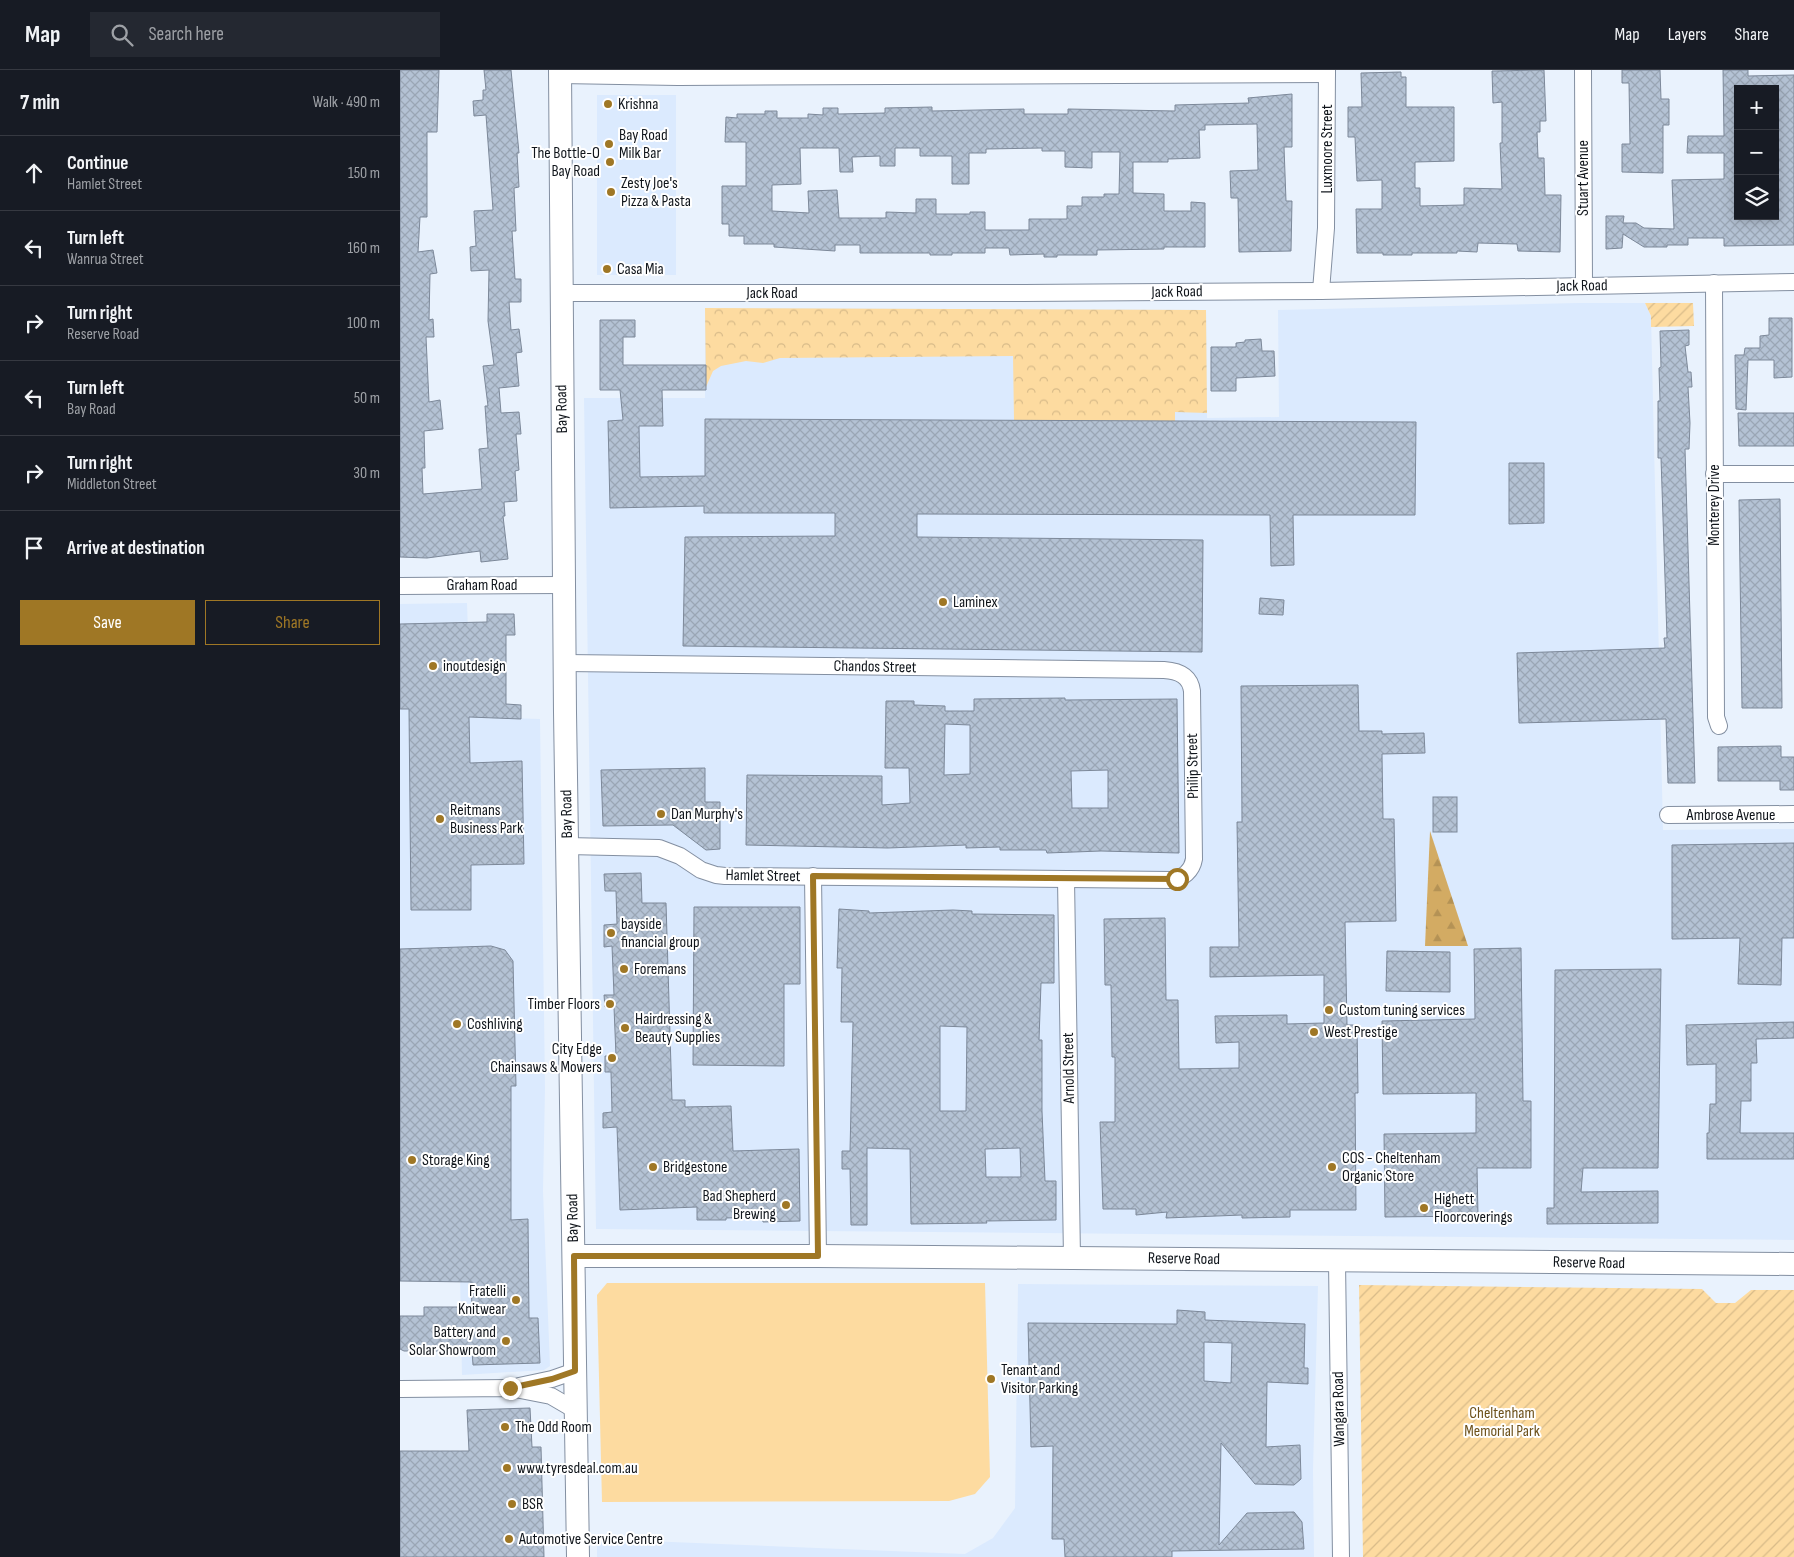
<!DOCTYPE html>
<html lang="en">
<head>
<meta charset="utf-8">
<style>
	body { margin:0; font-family:"Sofia Sans Condensed",sans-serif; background:#242831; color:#f1f3f6 }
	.controls { position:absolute; right:15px; top:15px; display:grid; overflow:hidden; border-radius:0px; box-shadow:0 2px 12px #0003 }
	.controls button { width:45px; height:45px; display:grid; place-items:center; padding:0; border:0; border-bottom:1px solid #363941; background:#171b24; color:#f1f3f6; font:25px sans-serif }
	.stop { position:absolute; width:15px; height:15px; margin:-11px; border:4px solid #9f7725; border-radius:50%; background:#fff }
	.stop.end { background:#9f7725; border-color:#fff; box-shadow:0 1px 5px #0008 }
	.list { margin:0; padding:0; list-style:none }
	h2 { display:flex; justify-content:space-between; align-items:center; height:65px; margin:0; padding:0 20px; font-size:21px }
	h2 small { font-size:16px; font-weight:400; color:#9ea1a6 }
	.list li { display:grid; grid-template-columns:32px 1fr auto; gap:15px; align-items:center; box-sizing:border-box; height:75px; padding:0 20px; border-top:1px solid #363941 }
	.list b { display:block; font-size:19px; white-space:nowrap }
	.list p { margin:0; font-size:16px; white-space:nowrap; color:#9ea1a6 }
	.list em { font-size:16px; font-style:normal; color:#9ea1a6 }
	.actions { display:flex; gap:10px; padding:15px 20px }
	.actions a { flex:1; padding:11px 0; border:1px solid #9f7725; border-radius:0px; text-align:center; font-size:18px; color:#9f7725 }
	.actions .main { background:#9f7725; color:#fff }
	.icon { flex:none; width:28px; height:28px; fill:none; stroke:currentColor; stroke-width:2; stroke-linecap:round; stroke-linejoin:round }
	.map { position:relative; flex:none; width:1394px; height:1487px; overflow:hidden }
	header { display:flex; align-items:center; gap:30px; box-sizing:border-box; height:70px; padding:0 25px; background:#171b24; border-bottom:1px solid #363941 }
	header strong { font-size:24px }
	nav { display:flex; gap:28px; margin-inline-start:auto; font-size:18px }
	.search { width:350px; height:45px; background:#242831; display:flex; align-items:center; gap:12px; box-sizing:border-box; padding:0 18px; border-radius:0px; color:#9ea1a6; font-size:19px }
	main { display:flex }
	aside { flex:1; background:#171b24 }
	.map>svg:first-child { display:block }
</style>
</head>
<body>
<header>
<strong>Map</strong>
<div class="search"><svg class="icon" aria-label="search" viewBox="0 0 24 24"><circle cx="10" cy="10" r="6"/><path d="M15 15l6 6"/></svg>Search here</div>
<nav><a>Map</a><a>Layers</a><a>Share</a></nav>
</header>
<main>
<aside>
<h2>7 min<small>Walk · 490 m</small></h2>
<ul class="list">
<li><svg class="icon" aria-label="ahead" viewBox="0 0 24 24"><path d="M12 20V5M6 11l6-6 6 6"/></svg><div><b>Continue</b><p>Hamlet Street</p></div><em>150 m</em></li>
<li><svg class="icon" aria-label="left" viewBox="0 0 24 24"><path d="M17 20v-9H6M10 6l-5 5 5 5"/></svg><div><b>Turn left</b><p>Wanrua Street</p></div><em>160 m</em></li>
<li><svg class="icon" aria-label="right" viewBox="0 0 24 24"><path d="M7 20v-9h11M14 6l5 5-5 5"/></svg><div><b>Turn right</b><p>Reserve Road</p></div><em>100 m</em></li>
<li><svg class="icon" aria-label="left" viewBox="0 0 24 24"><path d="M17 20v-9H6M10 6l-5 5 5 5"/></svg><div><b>Turn left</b><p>Bay Road</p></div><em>50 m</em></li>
<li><svg class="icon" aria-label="right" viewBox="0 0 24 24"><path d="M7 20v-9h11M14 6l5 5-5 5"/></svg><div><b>Turn right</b><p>Middleton Street</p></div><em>30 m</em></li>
<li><svg class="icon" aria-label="arrive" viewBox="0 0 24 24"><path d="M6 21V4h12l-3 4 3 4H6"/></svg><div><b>Arrive at destination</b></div></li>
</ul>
<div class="actions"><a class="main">Save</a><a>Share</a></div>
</aside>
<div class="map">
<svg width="1394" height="1487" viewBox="0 0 1394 1487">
	<defs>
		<pattern id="forest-firs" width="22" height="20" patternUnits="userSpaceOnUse" patternTransform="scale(1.25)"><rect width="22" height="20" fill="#d3ab63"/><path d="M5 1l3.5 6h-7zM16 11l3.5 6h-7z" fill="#b49255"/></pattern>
		<pattern id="park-crowns" width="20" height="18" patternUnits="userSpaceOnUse" patternTransform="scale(1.25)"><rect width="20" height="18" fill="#fddba0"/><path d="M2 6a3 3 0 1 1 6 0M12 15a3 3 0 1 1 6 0" fill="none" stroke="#d8bb89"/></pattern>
		<pattern id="garden-furrows" width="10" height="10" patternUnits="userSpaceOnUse" patternTransform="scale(1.25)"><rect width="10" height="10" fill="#fddba0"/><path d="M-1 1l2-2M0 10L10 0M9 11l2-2" fill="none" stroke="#d8bb89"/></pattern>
		<pattern id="building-cross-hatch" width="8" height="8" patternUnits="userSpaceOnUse" patternTransform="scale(1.25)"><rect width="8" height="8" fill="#b4c2d4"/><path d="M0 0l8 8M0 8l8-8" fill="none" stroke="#9aa6b5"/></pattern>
	</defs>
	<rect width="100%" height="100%" fill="#e9f2fd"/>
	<!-- built -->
	<g fill="#dbeafe" fill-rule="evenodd">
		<rect x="197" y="25" width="79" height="180"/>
		<path d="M1178 233H1245L1251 246 1263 760 1394 759V1170L196 1159 184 328H305V238L806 240 807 348 879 347 878 240ZM1030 763 1067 876H1025Z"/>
		<path d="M67 533 71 647 140 649 145 1018 143 1121 150 1296 144 1300 62 1305 60 1205 0 1204V534Z"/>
		<path d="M618 1214 918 1216 913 1400 914 1487H197V1469L565 1484 593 1468 615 1438Z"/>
	</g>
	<!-- grass -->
	<path fill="#fddba0" d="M207 1213H585L590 1407 575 1424 549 1431 202 1432 197 1225Z"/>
	<!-- forest -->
	<path fill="url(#forest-firs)" d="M1030 761 1068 876H1025Z"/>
	<!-- park -->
	<path fill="url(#park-crowns)" d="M305 238 806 240 807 343 775 342V351L614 350 613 286 380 288 363 293 346 291 321 296 313 301 306 317Z"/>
	<!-- garden -->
	<g fill="url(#garden-furrows)">
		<path d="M1245 233H1293L1294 256 1251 257V246Z"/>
		<path d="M959 1215 1302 1219 1316 1233H1335L1351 1220H1394V1487H963Z"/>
	</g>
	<!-- building -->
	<g fill="url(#building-cross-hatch)" stroke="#7c8899" fill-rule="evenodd">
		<path d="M0 0H39L37 62H27V147H20L18 182 33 180 37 203 30 204 29 250 33 249 34 267H26L29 332 40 330 43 359 24 361 25 398H22L23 424 82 419 79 379 88 378 85 336H88L83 296 94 295 88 251 89 200 71 201 70 177 76 176 74 141 93 140 86 45 74 46 73 31 83 30V20H86L84 0H111L119 83H117L119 117 114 118 116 161H112L115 209H121V232H109L111 260 119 259 122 282 116 283 119 316 99 318 101 343 119 342 121 364H116L119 400 115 401 117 431 104 432 105 446H103L108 489 81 492 80 481 27 488 0 487Z"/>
		<path d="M1144 0 1146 51H1140V62H1137L1138 88H1144L1145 125H1161L1160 182 1118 181 1117 174 1078 173 1077 182 1057 181V183H1012V185H983V183H957L956 139H982V110L957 111 955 67H948V37H962L961 3 1001 2V7H1006V37H1054V91L1015 92V118H1020V136L1064 135V118L1102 119 1100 73H1102V32L1093 33 1092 1Z"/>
		<path d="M1222 0H1260L1261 29H1269V55H1263V103L1222 102V74H1230L1229 13H1222Z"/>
		<path d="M1323 0H1348V6L1394 5V175L1324 176V168H1288V175H1267V177H1244L1223 164 1222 178 1206 179V146H1224L1223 153H1236L1244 158 1274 159 1272 110 1324 109V83H1287L1288 66H1324ZM1338 19H1375V146H1338Z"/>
		<path d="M892 24V77H884L886 131H892L891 181 839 182 838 128H831L830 101 858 100 857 54 805 55V60H799L800 88 768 89V92H733V123L764 124V141H791V132L805 133V177H764V179L697 180V185H657V187H644V184L610 185 609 178H585V183H552V185H530V183H460V175H435V181L374 177V174H344V166H329V154H322V116H346V72H325L326 47 337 48V44H365V41H377V48H408V44L423 45V38H438V44L485 43V38L532 37V41L624 39V44H668V39L775 41V35L849 33 848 28ZM400 78H439L440 102H453L452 87 480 86V96H495V78H520V86H552V114H569V83H586V79L642 78V81H665V97L692 98V82H720L719 124H704V127H682V136H667V149H629V160H585V142H570V144H536V129H516V143L486 142V148H439L437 120 408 121 409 143 372 141V115L401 114Z"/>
		<path d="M1369 248H1392V307L1374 308V290H1348L1346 340 1336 339 1335 285H1344L1345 278H1360V266L1369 265Z"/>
		<path d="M200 250H235V267H223V295H306V320H262L263 356H239L240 407 305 406V349L1016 352 1015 445H893L894 495 871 496 870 445 517 444V467L803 470 802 582 283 576 285 467 435 466V443H304V436L210 438 208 351 223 350 220 320H200Z"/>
		<path d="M1289 260V275L1285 276 1288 302H1291L1292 317H1288L1290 353 1289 379H1285L1295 713H1268L1266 649 1119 653 1117 583 1265 578 1264 568H1267L1261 388H1258V331H1260L1259 298 1261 297 1260 261Z"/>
		<path d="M861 269 862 281H874L875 306 836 308V321H811V277H836V273L845 272V270Z"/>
		<path d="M1338 343H1394V376H1339Z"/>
		<path d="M1109 393H1144V453L1109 454Z"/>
		<path d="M1380 429 1382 638H1342L1339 430Z"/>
		<path d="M860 528 884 530 883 545 859 544Z"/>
		<path d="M87 544H114L115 565H106V634L121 635V649L69 647 70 693 122 691 124 794 71 795V840H11L9 639H0V554L87 552Z"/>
		<path d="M958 615 959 661H982V664L1024 663 1025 683 982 684 983 749H994L996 851 945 852 947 955H957L958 1023H955L956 1140H890V1147L842 1148V1145L766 1148 767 1142 736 1145V1139H703L700 1052H715V987H712L711 915H705L704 849 765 848 766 930H778L779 999 839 998V972L816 973 815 946 887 945V954L924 953V905L810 907V877H839L837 752H842L841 616Z"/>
		<path d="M665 628V630L777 629 779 783 701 781 647 783 646 780H600V777L566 778V775L488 778 346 775 347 705 482 706V735L510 733 509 698H485L486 631H514V635L545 636V641H574V629ZM545 654 570 655V704L544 705ZM708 700V738H672L671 701Z"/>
		<path d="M1381 676V687H1394V720H1380V711H1318V677Z"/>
		<path d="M305 698V732H320V779L306 780 273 755 203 756 201 700Z"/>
		<rect x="1033" y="727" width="24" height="35"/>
		<path d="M1394 773V868H1382L1381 915 1338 914 1340 868 1272 869V775Z"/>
		<path d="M241 803 242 833H266L272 1030H285V1037L331 1036 333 1081 399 1079 400 1151 363 1152 362 1147 326 1148V1150H297V1137L220 1140 217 1057 203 1058V1043L212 1042 211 1002H205V986H216L214 937H205L204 925H214L212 876 204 877V855L217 854 216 821H205L204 804Z"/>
		<path d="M294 837H400V914H384V996L293 995Z"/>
		<path d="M439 839 469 841V843L553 840 572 841V844L654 845V913H641L639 970H642V1041L645 1111H656V1150L586 1151 587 1153 511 1154 510 1079 467 1078V1155H451L450 1099H442V1081H450L453 952H441L442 898H437ZM540 956 567 957 566 1041H540ZM620 1078 621 1107H586L585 1079Z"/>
		<path d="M91 876 105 880 113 891 116 1016H111V1150L128 1149 129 1248H138L140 1293 73 1295 72 1281H4L0 1279V1246H24V1237H72L71 1212 0 1211V879Z"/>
		<path d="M1121 878 1123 1031H1131V1098H1077L1078 1146 985 1147 984 1064 1076 1063V1023L983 1024 982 951 1075 949 1074 879Z"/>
		<path d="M987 881 1050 882V922L986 921Z"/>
		<path d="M1261 899 1258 1098H1183L1181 1122 1258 1121V1153L1147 1154V1138H1154L1155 900Z"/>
		<path d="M1394 952V968L1356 969 1357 993H1351V1031H1341L1340 1063H1394V1089H1307V1063H1309L1310 1034H1316V994L1287 995 1286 955Z"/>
		<path d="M777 1240 805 1242V1250L905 1254 904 1298H908V1314L867 1312 866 1377 900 1375 901 1409 894 1415 855 1414 821 1373 819 1475 847 1443 894 1442 902 1452 904 1479 772 1481V1487H665L664 1469H652L653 1376 631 1377 628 1253 777 1254ZM804 1272 832 1273 831 1313 804 1311Z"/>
		<path d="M130 1338 132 1377H141L144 1487H0V1381H69L67 1340Z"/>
	</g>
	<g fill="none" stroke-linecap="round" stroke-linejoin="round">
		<defs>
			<g id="street">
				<path d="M1183 0 1184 215"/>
				<path d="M160 5 278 7 927 4"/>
				<path d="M1314 213 1316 647 1319 656"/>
				<path d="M921 221 926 158 927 0"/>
				<path d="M161 223H624L921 221 1394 212"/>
				<path d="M1314 404H1394"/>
				<path d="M0 516 163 515"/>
				<path d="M165 593 764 600C779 601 790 606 792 621L794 789C792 801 783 808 772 810L325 806 316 805 301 800 280 786 259 778 167 776"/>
				<path d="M1268 745 1394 744"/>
				<path d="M413 806 418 1186"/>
				<path d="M666 809 672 1188"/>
				<path d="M937 1191 941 1487"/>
				<path d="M119 1316 152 1309 175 1301"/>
				<path d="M0 1319 110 1318 151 1326 175 1340"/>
			</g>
			<g id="secondary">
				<path d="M160 0 165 642 178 1487"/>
				<path d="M174 1186H418L1394 1194"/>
			</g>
		</defs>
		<!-- street casing -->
		<use href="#street" stroke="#838fa1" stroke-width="18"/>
		<!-- secondary casing -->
		<use href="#secondary" stroke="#838fa1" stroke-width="24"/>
		<!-- street -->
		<use href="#street" stroke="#fff" stroke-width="16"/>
		<!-- secondary -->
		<use href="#secondary" stroke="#fff" stroke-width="22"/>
	</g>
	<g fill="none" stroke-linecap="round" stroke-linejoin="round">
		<!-- route -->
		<path stroke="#9f7725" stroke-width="6" d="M110 1318 152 1309 175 1301 174 1186H418L413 806 777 809"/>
	</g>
	<!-- markers -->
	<g fill="#9f7725" stroke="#fff" stroke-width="2">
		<circle cx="208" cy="34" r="5"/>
		<circle cx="209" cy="74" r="5"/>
		<circle cx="210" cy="92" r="5"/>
		<circle cx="211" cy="122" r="5"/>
		<circle cx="207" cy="199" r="5"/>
		<circle cx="543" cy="532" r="5"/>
		<circle cx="33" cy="596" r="5"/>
		<circle cx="261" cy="744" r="5"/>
		<circle cx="40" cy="749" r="5"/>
		<circle cx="211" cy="863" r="5"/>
		<circle cx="224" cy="899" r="5"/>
		<circle cx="210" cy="934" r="5"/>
		<circle cx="929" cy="940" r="5"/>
		<circle cx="57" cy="954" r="5"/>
		<circle cx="225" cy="958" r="5"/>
		<circle cx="914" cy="962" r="5"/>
		<circle cx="212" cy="988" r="5"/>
		<circle cx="12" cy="1090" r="5"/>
		<circle cx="253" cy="1097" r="5"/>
		<circle cx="932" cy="1097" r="5"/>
		<circle cx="386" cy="1135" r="5"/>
		<circle cx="1024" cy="1138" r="5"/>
		<circle cx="116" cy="1230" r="5"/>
		<circle cx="106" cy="1271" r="5"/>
		<circle cx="591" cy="1309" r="5"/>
		<circle cx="105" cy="1357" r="5"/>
		<circle cx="107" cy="1398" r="5"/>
		<circle cx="112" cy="1434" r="5"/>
		<circle cx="109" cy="1469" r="5"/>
	</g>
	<g text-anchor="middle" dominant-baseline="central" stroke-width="4" stroke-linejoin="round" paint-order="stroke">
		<!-- poi labels -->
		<g font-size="16" fill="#10151b" stroke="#fff" text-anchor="start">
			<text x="218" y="34">Krishna</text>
			<text x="219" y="65">Bay Road<tspan x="219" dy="18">Milk Bar</tspan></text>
			<text x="200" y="83" text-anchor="end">The Bottle-O<tspan x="200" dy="18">Bay Road</tspan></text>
			<text x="221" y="113">Zesty Joe's<tspan x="221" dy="18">Pizza &amp; Pasta</tspan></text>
			<text x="217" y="199">Casa Mia</text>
			<text x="553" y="532">Laminex</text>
			<text x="43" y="596">inoutdesign</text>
			<text x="50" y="740">Reitmans<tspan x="50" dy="18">Business Park</tspan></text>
			<text x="271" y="744">Dan Murphy's</text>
			<text x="221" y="854">bayside<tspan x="221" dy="18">financial group</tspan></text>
			<text x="234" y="899">Foremans</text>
			<text x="200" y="934" text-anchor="end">Timber Floors</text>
			<text x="939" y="940">Custom tuning services</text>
			<text x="235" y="949">Hairdressing &amp;<tspan x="235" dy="18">Beauty Supplies</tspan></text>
			<text x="67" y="954">Coshliving</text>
			<text x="924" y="962">West Prestige</text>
			<text x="202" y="979" text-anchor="end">City Edge<tspan x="202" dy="18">Chainsaws &amp; Mowers</tspan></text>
			<text x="942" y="1088">COS - Cheltenham<tspan x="942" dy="18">Organic Store</tspan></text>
			<text x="22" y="1090">Storage King</text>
			<text x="263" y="1097">Bridgestone</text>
			<text x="376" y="1126" text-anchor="end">Bad Shepherd<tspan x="376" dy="18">Brewing</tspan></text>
			<text x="1034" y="1129">Highett<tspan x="1034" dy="18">Floorcoverings</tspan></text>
			<text x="106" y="1221" text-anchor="end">Fratelli<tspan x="106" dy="18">Knitwear</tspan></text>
			<text x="96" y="1262" text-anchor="end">Battery and<tspan x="96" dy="18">Solar Showroom</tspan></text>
			<text x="601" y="1300">Tenant and<tspan x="601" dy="18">Visitor Parking</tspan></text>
			<text x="115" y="1357">The Odd Room</text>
			<text x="117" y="1398">www.tyresdeal.com.au</text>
			<text x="122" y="1434">BSR</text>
			<text x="119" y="1469">Automotive Service Centre</text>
		</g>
		<!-- street labels -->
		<g font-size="16" fill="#10151b" stroke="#fff">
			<text transform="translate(927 79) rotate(-90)">Luxmoore Street</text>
			<text transform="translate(1183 108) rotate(-90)">Stuart Avenue</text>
			<text transform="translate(1182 216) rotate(-1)">Jack Road</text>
			<text transform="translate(777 222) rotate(-1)">Jack Road</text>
			<text x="372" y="223">Jack Road</text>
			<text transform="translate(162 339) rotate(-91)">Bay Road</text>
			<text transform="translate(1314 435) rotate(-90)">Monterey Drive</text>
			<text x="82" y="515">Graham Road</text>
			<text transform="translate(475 597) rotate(1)">Chandos Street</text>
			<text transform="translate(793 696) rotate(-91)">Philip Street</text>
			<text transform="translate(167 744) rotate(-91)">Bay Road</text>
			<text x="1331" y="745">Ambrose Avenue</text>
			<text transform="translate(363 806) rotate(1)">Hamlet Street</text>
			<text transform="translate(669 998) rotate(-91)">Arnold Street</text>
			<text transform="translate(173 1148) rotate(-91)">Bay Road</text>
			<text transform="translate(784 1189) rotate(1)">Reserve Road</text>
			<text transform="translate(1189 1193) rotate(1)">Reserve Road</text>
			<text transform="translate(939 1339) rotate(-91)">Wangara Road</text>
		</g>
		<!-- park labels -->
		<g font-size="16" fill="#6d511b" stroke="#fff">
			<text x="1102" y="1343">Cheltenham<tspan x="1102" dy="18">Memorial Park</tspan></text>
		</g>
	</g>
</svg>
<div class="controls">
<button>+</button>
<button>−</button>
<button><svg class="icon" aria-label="layers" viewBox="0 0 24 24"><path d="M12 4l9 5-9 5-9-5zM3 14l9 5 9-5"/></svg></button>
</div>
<div class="stop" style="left:777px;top:809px"></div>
<div class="stop end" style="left:110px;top:1318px"></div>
</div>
</main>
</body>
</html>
